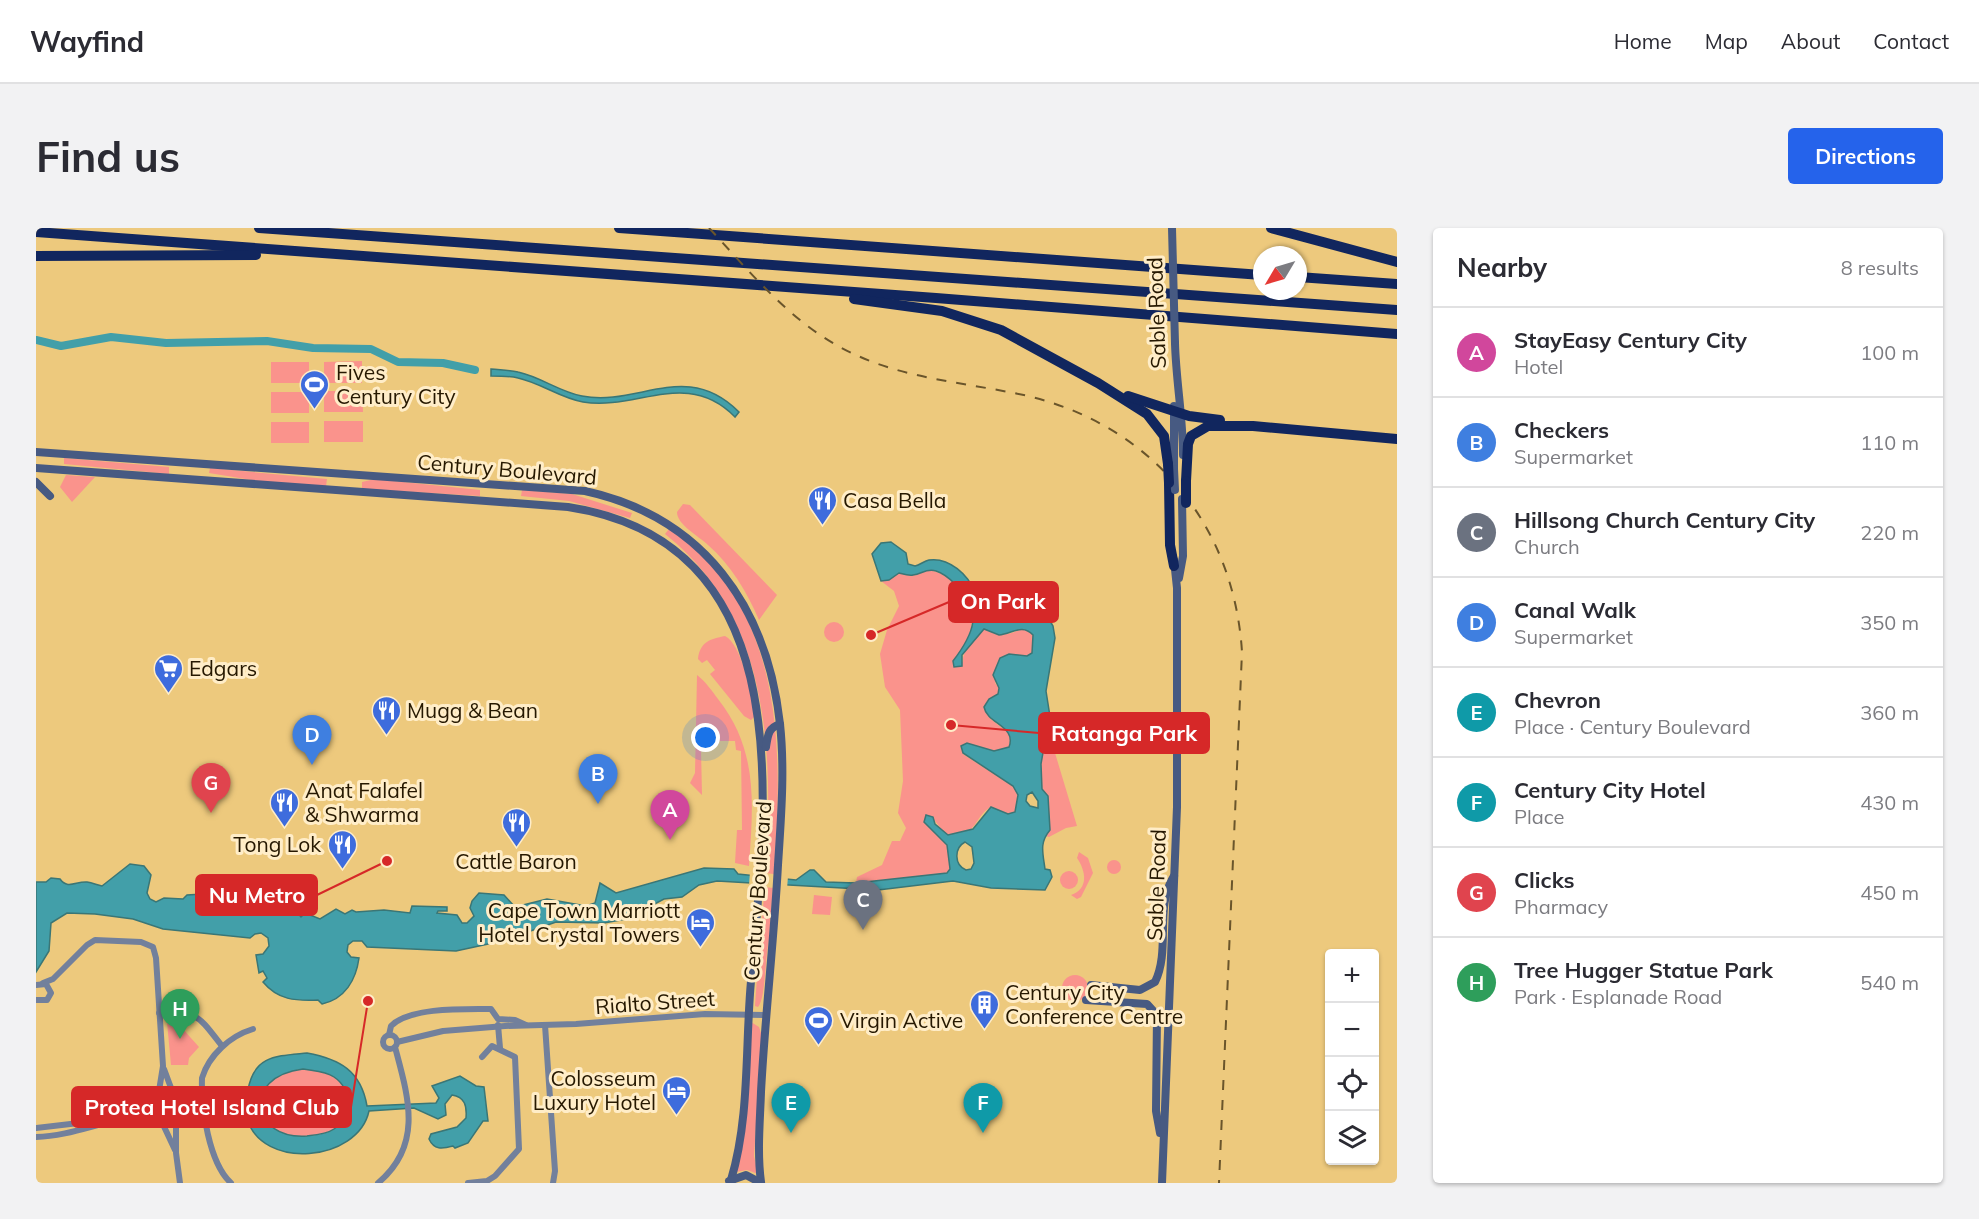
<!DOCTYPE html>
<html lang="en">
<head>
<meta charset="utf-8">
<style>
	body { margin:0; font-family:Mulish,sans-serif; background:#f2f2f3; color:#2b2b33 }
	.controls { position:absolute; right:18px; bottom:18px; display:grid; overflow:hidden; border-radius:6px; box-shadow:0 2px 4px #0004 }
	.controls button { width:54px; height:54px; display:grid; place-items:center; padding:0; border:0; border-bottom:2px solid #e1e1e2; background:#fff; color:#2b2b33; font:30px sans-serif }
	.compass { position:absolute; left:1217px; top:18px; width:54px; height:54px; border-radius:50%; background:#fff; box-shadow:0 2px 4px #0004; rotate:232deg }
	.you { position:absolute; left:670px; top:510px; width:21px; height:21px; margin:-15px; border:4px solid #fff; border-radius:50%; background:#1a73e8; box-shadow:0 0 0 9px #1a73e833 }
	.badge { display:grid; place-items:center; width:39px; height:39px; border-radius:50%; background:#2563eb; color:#fff; font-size:20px; font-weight:700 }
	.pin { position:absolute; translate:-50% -50px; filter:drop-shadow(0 2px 3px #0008) }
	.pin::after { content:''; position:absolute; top:32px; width:21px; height:18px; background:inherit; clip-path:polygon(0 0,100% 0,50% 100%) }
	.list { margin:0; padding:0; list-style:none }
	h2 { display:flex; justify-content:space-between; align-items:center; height:78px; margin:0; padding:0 24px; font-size:26px }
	h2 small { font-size:20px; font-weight:400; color:#7c7c81 }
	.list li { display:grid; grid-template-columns:39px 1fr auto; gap:18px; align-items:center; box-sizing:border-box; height:90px; padding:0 24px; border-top:2px solid #e1e1e2 }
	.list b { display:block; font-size:22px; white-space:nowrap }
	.list p { margin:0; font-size:20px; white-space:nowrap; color:#7c7c81 }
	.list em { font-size:20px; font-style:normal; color:#7c7c81 }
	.icon { flex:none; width:33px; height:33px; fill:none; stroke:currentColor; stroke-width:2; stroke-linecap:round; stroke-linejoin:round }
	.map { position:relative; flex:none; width:1361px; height:955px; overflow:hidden; border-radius:6px }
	header { display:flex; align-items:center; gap:36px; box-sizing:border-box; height:84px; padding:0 30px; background:#fff; border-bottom:2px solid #e1e1e2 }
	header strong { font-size:28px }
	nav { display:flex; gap:33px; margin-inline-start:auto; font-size:21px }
	.intro { display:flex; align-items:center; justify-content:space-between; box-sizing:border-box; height:144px; padding:0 36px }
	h1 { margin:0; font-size:42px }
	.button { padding:15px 27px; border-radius:6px; background:#2563eb; color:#fff; font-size:21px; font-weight:700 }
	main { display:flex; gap:36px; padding:0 36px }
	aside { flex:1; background:#fff; border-radius:6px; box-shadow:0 2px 4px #0004 }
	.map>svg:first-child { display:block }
</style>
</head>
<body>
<header>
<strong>Wayfind</strong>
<nav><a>Home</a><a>Map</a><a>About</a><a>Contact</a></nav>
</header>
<div class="intro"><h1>Find us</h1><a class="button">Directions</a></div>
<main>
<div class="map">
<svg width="1361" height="955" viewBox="0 0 1361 955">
	<rect width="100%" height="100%" fill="#edc97d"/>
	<!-- green -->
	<g fill="#fa938c">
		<path d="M326 133V155H288V134Z"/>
		<rect x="235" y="134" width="38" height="21"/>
		<path d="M288 163H326L327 184H288Z"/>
		<rect x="235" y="164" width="38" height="21"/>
		<rect x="288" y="193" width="39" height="21"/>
		<rect x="235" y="194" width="38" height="21"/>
		<path d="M28 230 133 239V246L28 236Z"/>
		<path d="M174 240 291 251 290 258 221 253 173 245Z"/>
		<path d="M30 247 59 249 36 274 24 259Z"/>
		<path d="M339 251 444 262V268L326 261V254Z"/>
		<path d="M486 262 536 266 596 285 594 290 533 273 485 268Z"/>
		<path d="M647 276 654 277 741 367 723 392C711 364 695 337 672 317 663 308 641 297 641 284Z"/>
		<path d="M633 301C769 392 743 572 733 712 729 728 730 770 722 779L719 778C729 623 770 417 629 306Z"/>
		<path d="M893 342C936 350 950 399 920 429L927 434C926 422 939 409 948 401 954 402 962 406 969 406 981 406 986 395 997 407L996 425 991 428 983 427 959 455 964 460 962 466 953 471 948 479C951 483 953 489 956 492 966 501 979 504 973 519L958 523 938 517 927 526 977 558 982 566 979 585 972 586 955 579C936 589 944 610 909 606L899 593 888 594 911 617 914 641 909 646 820 655 821 649 846 637 856 613H864L870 600 862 585 867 553 864 482 849 459 844 426 851 402 863 378 858 363 845 353 853 352 863 345 877 347Z"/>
		<circle cx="798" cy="404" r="10"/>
		<path d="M689 408C706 416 717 471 718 489L715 492 708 488 674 446 679 442 671 432 666 435 662 431C664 414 674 411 689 408Z"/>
		<path d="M661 447C670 454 676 463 682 471 723 523 717 577 713 638L699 635 701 602H706L705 523 700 522 699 513H670V520L665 521 666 567 654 555 659 545Z"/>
		<path d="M1013 505 1041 598 1030 600 1013 609 1010 608 1014 602 1012 568 1006 561 1005 536 1009 513Z"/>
		<path d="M1043 624 1052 630 1057 645 1045 669 1041 671 1035 667C1053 661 1050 643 1041 630Z"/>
		<circle cx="1078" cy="639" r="7"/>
		<circle cx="1033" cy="652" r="9"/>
		<path d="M778 667 796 669 794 687 776 686Z"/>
		<circle cx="1039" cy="760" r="13"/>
		<path d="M131 794 146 800 163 819 153 830 152 837H135Z"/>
		<path d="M715 794 723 799 726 808 718 928 722 946 711 942 700 944Z"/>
		<path d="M267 841C277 843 289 843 298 849 316 861 316 889 298 901 291 906 280 907 271 908 215 912 204 849 267 841Z"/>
	</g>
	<!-- water -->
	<g fill="#429fa9" stroke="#3a7676" stroke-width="1.5" fill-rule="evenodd">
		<path d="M455 141C464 142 474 142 482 144 505 149 524 164 546 168 603 179 650 131 703 184L699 189C651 140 601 183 547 174 524 170 505 155 482 150 474 148 464 148 455 148Z"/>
		<path d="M855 314 870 325 872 336 879 338C884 337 888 333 893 332 913 329 933 347 939 365L951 368 961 380 978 378 986 366 1006 379 1017 398 1019 410 1010 463 1016 501 1009 513 1005 536 1006 561 1012 568 1014 602C1003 615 1007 625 1009 641L1014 642 1016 649 1009 662 955 660 917 653 842 662 681 653 663 657 646 669 628 671 590 691 568 695 520 694 466 713 420 723 331 719 326 713H317L312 717 311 724 315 729 323 730C320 752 309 771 286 776L282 772C259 773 242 772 227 754L231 750 227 743 223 745 220 727 227 726 233 718 232 710 225 705 219 706 214 710 127 701 97 691 59 686 31 685 15 695 13 723 0 744V654H10L15 650 24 651C32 662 40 653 51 654 57 655 61 657 66 658L94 636 108 638 115 647 111 665 114 671 120 674 128 670 147 671 151 667 167 666 176 674 223 684 230 680 256 679 265 689 269 685 284 691 300 681 309 686 316 682 320 684 348 682 374 685 376 678 411 679V683H402L401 685 421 687 426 695H431L438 688 434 680 436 673 443 665 468 667 479 679 511 671 550 678 559 675 564 655 580 665 668 640 698 641 702 646 760 652 774 642H778L790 654 820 655 911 645 914 641 911 617 888 594 890 587 897 589 899 596 912 607 937 601 955 579 972 586 979 584 982 567 977 558 927 525 925 518 931 515 958 523 973 519C981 498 951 496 948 479L953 471 962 466 963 460 957 447 964 430 973 426 991 428 996 425 997 407C986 395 976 406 963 407L948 401 926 427V438L918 439 917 433C937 407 949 382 919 356 914 351 907 345 900 343 890 340 886 346 877 347 873 348 867 346 863 345L853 352 845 353 836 326 845 315ZM996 564 1002 573V580L994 578 990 573 991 567ZM929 614 936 619 938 635 935 641 930 642C918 637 918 620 929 614Z"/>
		<path d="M271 825C304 831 325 843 331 878L400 875 403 870 396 858 424 848 440 858 448 859 452 893H447L432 915 419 920 417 918C406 921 398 922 393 911L395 906 421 899 430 890C431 878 429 869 416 867L409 876 410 887 402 891 378 880 333 883C322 934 225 943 211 890 208 880 211 871 212 862 218 827 241 828 271 825ZM267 841C277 843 289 843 298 849 316 861 316 889 298 901 291 906 280 907 271 908 215 912 204 849 267 841Z"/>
	</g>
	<!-- pier -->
	<path fill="#edc97d" d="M714 643 752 648 751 661 713 658Z"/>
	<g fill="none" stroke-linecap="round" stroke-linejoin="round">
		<!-- canal -->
		<path stroke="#429fa9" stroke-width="8" d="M0 112 25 118 75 109 130 115 231 113 277 120 335 121 362 134 407 135 439 142"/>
		<!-- street -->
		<g stroke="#72809c" stroke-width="6">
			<path d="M7 755 17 751 51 717 59 712 105 714 117 719 120 730 127 838 122 869"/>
			<path d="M0 757 10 756 15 765 11 772H0"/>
			<path d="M123 785C162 782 163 789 186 818"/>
			<path d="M462 797 464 820"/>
			<path d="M509 797 519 943 517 955"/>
			<path d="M353 807 355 798C373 779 429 781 455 781L462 791 479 792 490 797"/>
			<circle cx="354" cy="814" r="7"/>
			<path d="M361 814 407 803 469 798 540 796 669 786 731 787"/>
			<path d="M128 841 138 868"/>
			<circle cx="130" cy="879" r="13"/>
			<path d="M140 887V925L144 955"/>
			<path d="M124 890 139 922"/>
			<path d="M0 900 43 895 119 872"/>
			<path d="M0 909C42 908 80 886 122 888"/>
			<path d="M195 955C173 935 165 880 166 850 173 827 194 808 217 801"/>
			<path d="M342 955C388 917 372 868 359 819"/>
			<path d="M432 955 451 953 459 948 483 921 479 829 456 818 446 829"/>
		</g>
		<!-- secondary -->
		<g stroke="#475a82" stroke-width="8">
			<path d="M1139 115C1140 153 1147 189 1147 227"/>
			<path d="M0 224 549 263C667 289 731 378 744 496 749 542 745 590 742 637 738 712 729 788 725 864 724 894 721 924 725 954"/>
			<path d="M0 240 532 279C768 315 730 580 715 753 709 819 714 889 695 952"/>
			<path d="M1138 241V178"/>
			<path d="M0 254 14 268"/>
			<path d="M1143 350 1147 328 1146 271"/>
			<path d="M730 519C732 507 732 500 744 496"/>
			<path d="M1055 757 1104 762 1119 754C1135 721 1118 679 1138 648"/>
			<path d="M1050 772 1111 776 1121 787 1120 883 1124 905"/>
			<path d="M693 953 710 947 725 955"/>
			<path d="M1126 955 1141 579V360L1138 332"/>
		</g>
		<!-- highway -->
		<g stroke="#11265e" stroke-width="10">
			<path d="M223 0 1361 82"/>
			<path d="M583 0 1226 47"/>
			<path d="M1235 0 1361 34"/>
			<path d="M0 4 900 70 1361 106"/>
			<path d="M0 28 220 27"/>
			<path d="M1262 49 1361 56"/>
			<path d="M818 71 906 83 965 102 1062 155 1111 186 1128 208 1132 236"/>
			<path d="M1092 168 1153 188 1184 192"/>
			<path d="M1150 253 1152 216 1155 208 1172 198H1217L1361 211"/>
			<path d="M1133 255 1134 317 1138 338"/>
		</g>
		<!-- rail -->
		<path stroke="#6a552b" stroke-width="2" stroke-dasharray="10 10" stroke-linecap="butt" d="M673 0C717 47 759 100 820 127 874 152 934 155 992 168 1116 198 1198 296 1206 424L1183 955"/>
		<!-- secondary-bridge -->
		<g stroke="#475a82" stroke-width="8">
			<path d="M1136 0 1139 115"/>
			<path d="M1138 241 1139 262"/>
		</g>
		<!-- highway-bridge -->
		<g stroke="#11265e" stroke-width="10">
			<path d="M1132 236 1133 255"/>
			<path d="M1150 275V253"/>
		</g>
	</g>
	<!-- icons -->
	<defs>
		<symbol id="stadium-pin" viewBox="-11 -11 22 30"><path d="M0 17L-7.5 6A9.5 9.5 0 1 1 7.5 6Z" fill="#3e6cdd" stroke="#ffedc8"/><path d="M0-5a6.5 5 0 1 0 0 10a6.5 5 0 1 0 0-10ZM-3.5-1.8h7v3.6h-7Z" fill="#fff"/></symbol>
		<symbol id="restaurant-pin" viewBox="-11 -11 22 30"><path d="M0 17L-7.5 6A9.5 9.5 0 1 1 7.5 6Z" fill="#3e6cdd" stroke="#ffedc8"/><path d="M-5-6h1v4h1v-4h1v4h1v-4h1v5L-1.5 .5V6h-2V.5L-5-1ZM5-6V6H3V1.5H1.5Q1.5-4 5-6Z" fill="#fff"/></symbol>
		<symbol id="supermarket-pin" viewBox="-11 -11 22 30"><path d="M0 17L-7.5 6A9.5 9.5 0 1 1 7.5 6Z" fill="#3e6cdd" stroke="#ffedc8"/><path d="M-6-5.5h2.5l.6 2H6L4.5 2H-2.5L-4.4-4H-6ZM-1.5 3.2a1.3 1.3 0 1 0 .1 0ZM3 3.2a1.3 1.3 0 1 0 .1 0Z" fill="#fff"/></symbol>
		<symbol id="hotel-pin" viewBox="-11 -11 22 30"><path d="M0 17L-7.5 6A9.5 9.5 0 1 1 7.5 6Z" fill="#3e6cdd" stroke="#ffedc8"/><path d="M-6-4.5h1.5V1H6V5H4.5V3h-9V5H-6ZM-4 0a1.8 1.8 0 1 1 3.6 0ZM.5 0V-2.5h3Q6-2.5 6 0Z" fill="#fff"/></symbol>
		<symbol id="building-pin" viewBox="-11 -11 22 30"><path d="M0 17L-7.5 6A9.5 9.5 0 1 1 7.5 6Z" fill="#3e6cdd" stroke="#ffedc8"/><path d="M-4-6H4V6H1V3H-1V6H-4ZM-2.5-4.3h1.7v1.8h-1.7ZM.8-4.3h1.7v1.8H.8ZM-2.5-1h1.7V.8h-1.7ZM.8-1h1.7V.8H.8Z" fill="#fff"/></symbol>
	</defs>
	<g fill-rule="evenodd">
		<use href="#stadium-pin" x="262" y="140" width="33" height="45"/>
		<use href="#restaurant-pin" x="770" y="256" width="33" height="45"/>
		<use href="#supermarket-pin" x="116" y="424" width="33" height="45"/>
		<use href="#restaurant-pin" x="334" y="466" width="33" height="45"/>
		<use href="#restaurant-pin" x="232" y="558" width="33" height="45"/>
		<use href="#restaurant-pin" x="464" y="578" width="33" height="45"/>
		<use href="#restaurant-pin" x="290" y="600" width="33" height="45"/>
		<use href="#hotel-pin" x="648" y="678" width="33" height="45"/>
		<use href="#building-pin" x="932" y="760" width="33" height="45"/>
		<use href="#stadium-pin" x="766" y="776" width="33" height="45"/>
		<use href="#hotel-pin" x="624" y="846" width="33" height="45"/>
	</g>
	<g text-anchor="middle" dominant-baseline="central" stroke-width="6" stroke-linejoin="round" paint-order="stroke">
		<!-- street labels -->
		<g font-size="21" fill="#261800" stroke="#ffedc8">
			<text transform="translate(1120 85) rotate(-92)">Sable Road</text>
			<text transform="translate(471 241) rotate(5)">Century Boulevard</text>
			<text transform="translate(1120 657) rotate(-88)">Sable Road</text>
			<text transform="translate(721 663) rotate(-86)">Century Boulevard</text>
			<text transform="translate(619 774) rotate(-4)">Rialto Street</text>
		</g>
		<!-- poi labels -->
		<g font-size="21" fill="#261800" stroke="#ffedc8" text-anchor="start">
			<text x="300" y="144">Fives<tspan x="300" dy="24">Century City</tspan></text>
			<text x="807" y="272">Casa Bella</text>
			<text x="153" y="440">Edgars</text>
			<text x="371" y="482">Mugg &amp; Bean</text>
			<text x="269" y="562">Anat Falafel<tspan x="269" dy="24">&amp; Shwarma</tspan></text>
			<text x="285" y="616" text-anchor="end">Tong Lok</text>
			<text x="480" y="633" text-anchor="middle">Cattle Baron</text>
			<text x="644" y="682" text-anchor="end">Cape Town Marriott<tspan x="644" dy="24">Hotel Crystal Towers</tspan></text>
			<text x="969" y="764">Century City<tspan x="969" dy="24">Conference Centre</tspan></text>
			<text x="804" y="792">Virgin Active</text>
			<text x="620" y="850" text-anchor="end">Colosseum<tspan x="620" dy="24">Luxury Hotel</tspan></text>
		</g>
	</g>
	<!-- callouts -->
	<path fill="none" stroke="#d62828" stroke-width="2" d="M835 407L913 374M915 497L1003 505M351 633L281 667M332 773L315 879"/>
	<g fill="#d62828" stroke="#ffedc8" stroke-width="2">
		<circle cx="835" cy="407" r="6"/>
		<circle cx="915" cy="497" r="6"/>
		<circle cx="351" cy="633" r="6"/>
		<circle cx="332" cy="773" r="6"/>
	</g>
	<g fill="#d62828" stroke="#d62828" stroke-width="2">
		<rect x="913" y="354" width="109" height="40" rx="6"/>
		<rect x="1003" y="485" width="170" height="40" rx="6"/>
		<rect x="160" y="647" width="121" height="40" rx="6"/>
		<rect x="36" y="859" width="279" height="40" rx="6"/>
	</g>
	<g font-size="22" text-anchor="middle" font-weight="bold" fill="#fff">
		<text x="967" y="381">On Park</text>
		<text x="1088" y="513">Ratanga Park</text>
		<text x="221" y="675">Nu Metro</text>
		<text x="176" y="887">Protea Hotel Island Club</text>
	</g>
</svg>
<div class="controls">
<button>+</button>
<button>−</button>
<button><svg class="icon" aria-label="locate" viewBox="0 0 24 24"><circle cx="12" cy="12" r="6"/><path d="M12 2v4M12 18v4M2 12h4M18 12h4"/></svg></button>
<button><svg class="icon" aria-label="layers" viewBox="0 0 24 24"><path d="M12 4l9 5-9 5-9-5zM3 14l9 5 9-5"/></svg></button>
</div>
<svg class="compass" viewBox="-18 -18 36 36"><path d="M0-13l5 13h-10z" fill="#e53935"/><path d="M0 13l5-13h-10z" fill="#7c7c81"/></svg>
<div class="you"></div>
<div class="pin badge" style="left:634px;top:612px;background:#d1479c">A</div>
<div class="pin badge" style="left:562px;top:576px;background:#3f7fe0">B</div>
<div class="pin badge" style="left:827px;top:702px;background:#6b7280">C</div>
<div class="pin badge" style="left:276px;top:537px;background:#3f7fe0">D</div>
<div class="pin badge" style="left:755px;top:905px;background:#0f9aa8">E</div>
<div class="pin badge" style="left:947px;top:905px;background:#0f9aa8">F</div>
<div class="pin badge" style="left:175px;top:585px;background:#e0444e">G</div>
<div class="pin badge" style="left:144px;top:811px;background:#2e9e5b">H</div>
</div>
<aside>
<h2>Nearby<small>8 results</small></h2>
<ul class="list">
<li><span class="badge" style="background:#d1479c">A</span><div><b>StayEasy Century City</b><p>Hotel</p></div><em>100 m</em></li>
<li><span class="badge" style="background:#3f7fe0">B</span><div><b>Checkers</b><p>Supermarket</p></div><em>110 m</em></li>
<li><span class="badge" style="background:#6b7280">C</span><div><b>Hillsong Church Century City</b><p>Church</p></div><em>220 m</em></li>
<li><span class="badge" style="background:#3f7fe0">D</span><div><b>Canal Walk</b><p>Supermarket</p></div><em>350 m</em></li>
<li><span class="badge" style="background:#0f9aa8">E</span><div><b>Chevron</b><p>Place · Century Boulevard</p></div><em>360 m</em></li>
<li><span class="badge" style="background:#0f9aa8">F</span><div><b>Century City Hotel</b><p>Place</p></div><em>430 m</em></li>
<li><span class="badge" style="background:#e0444e">G</span><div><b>Clicks</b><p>Pharmacy</p></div><em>450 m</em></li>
<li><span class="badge" style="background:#2e9e5b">H</span><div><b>Tree Hugger Statue Park</b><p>Park · Esplanade Road</p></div><em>540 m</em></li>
</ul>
</aside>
</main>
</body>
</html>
